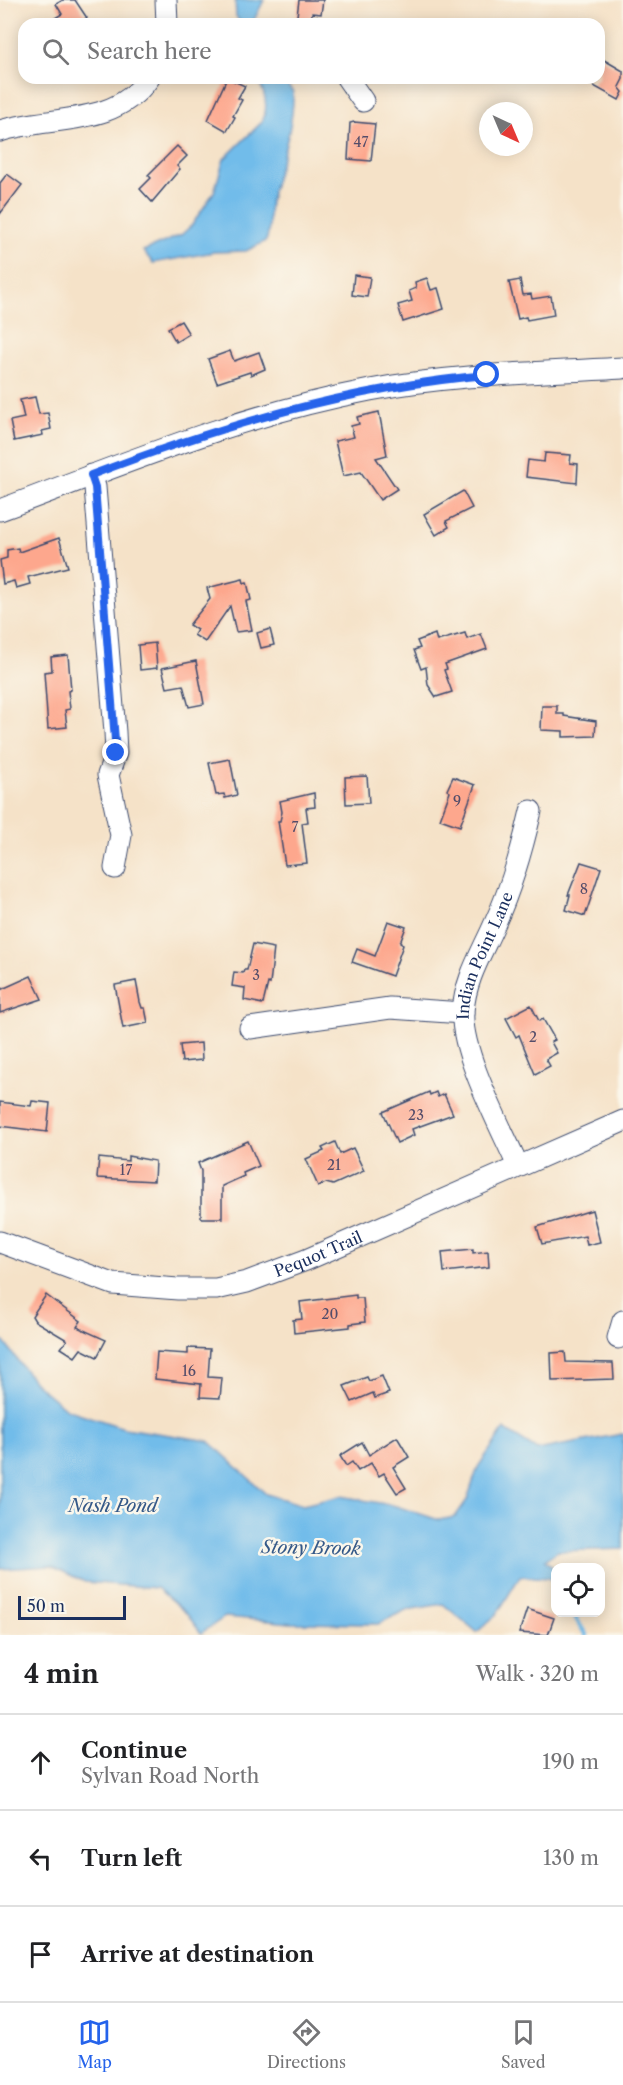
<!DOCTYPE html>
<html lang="en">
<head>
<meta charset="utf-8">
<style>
	body { margin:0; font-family:"Libre Caslon Text",serif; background:#f2f2f2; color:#202124 }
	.controls { position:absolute; right:18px; bottom:18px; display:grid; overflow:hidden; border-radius:12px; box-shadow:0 3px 15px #0003 }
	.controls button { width:54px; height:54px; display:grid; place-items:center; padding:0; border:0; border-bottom:2px solid #e0e0e0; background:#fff; color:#202124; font:30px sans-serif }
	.compass { position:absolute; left:479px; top:102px; width:54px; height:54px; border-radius:50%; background:#fff; box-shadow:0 3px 15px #0003; rotate:136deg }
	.scale { position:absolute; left:18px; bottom:15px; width:108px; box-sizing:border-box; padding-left:6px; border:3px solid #1b2f5e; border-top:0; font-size:16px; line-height:21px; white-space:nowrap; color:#1b2f5e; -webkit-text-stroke:4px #fbf7ec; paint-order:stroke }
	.stop { position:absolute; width:18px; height:18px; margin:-14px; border:4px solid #2563eb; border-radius:50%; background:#fff }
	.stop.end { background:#2563eb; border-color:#fff; box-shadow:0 2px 6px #0008 }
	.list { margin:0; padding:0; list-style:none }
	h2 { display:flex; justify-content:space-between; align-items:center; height:78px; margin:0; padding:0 24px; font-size:26px }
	h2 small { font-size:20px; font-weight:400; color:#757577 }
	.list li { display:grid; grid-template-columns:39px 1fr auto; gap:18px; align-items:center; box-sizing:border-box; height:96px; padding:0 24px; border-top:2px solid #e0e0e0 }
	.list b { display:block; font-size:22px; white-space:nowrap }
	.list p { margin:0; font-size:20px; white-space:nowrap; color:#757577 }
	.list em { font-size:20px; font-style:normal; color:#757577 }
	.icon { flex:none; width:33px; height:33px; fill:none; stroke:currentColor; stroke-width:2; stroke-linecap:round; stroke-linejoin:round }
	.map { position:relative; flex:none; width:623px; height:1635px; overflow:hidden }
	.search { position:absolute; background:#fff; box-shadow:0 3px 15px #0003; left:18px; right:18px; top:18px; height:66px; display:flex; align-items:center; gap:15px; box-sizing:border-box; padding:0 21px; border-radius:18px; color:#757577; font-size:22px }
	.sheet { height:366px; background:#fff }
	nav { display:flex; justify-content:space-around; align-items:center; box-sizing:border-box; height:84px; border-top:2px solid #e0e0e0; background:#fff; font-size:16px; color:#757577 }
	nav a { display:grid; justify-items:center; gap:3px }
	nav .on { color:#2563eb }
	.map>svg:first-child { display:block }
</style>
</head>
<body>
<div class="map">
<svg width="623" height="1635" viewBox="0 0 623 1635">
	<rect width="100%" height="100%" fill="#fbf7ec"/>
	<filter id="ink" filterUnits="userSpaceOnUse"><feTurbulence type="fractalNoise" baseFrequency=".0167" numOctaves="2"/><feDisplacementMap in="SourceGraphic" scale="12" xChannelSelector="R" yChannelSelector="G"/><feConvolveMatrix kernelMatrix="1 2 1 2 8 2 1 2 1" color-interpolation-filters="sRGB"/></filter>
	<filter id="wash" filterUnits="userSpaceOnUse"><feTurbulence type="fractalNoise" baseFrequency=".008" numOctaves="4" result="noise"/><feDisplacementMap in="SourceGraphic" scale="24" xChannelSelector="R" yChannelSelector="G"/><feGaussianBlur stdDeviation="1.35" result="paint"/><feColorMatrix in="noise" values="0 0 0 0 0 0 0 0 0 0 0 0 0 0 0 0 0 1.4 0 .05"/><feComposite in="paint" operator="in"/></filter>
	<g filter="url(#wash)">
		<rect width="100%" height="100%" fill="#f5e2c8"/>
		<!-- water -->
		<g fill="#71bcea" stroke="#4676a4" stroke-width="1.5">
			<path d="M235 0H264L252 24H241L236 16Z"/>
			<path d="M256 78H281L293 92C294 129 280 161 271 196 267 212 272 226 266 241L246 251 214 252 153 263 143 251 181 235 192 225 214 192 224 159 262 122C269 107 265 91 256 78Z"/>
			<path d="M0 1337 34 1382 66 1409 124 1428 209 1441 266 1494 303 1505 341 1496 396 1506 439 1520 455 1517 467 1500 478 1467 504 1429 537 1450 623 1434V1549L558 1551 545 1560 555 1569V1582L548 1578 520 1576 497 1614 477 1632 443 1604 406 1610 378 1624 291 1623 225 1617 201 1633 186 1613 157 1588 85 1582 51 1566 0 1569Z"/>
		</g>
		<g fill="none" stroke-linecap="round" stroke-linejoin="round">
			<!-- stream -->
			<path stroke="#71bcea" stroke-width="4.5" d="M572 1612 586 1635"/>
		</g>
		<g id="blocks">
			<!-- building -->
			<g fill="#fda78d">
				<path d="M63 0H75L87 18 77 24H45L62 14 56 4Z"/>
				<path d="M299 0H323L321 14 312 13 311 24H296Z"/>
				<path d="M599 57 623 71V79L619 87 623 92 619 100 592 85 596 78H599Z"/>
				<path d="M227 78 245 86 238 98 242 100 233 116 235 117 227 131 208 120Z"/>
				<path d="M354 122 375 124 371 161 348 159 350 123Z"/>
				<path d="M177 146 187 156 177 166 180 169 152 202 140 189 151 178 148 175Z"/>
				<path d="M7 174 22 185 0 214V183Z"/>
				<path d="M354 275 370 277 367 297 352 295Z"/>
				<path d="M427 278 431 290 438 288 444 309 403 322 398 305 412 301 409 291 416 288 415 282Z"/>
				<path d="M520 280 523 295 531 294 532 299 551 296 554 315 527 320 526 317 518 319 509 282Z"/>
				<path d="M181 321 189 334 176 342 168 328Z"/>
				<path d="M230 351 234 361 259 352 265 369 251 375 250 372 217 383 208 359Z"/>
				<path d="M35 397 39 414 48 413 51 429 42 431 43 435 14 441 10 421 24 418 20 400Z"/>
				<path d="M379 412 387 455 376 458 397 489 380 500 361 472 343 476 335 441 354 437 351 426 359 424 357 417Z"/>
				<path d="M545 453 571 455 570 463 578 464 577 483 526 477 528 460 544 462Z"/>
				<path d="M463 491 472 508 446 521 449 527 436 535 424 514Z"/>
				<path d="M59 538 68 567 28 577 30 584 16 588 14 581 3 584 0 560 7 558V550L18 548 19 552Z"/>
				<path d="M243 579 244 583 247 582 251 600 246 601 252 630 236 632 230 606 205 642 194 635 197 630 189 625 210 599 207 588Z"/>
				<path d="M270 629 274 645 261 648 257 633Z"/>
				<path d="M465 633 467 639 481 634 487 649 445 664 447 669 444 670 452 692 436 697 428 685 426 667 421 669 414 650 420 648 417 641 435 634 437 641Z"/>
				<path d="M155 643 157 668 140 670 138 645Z"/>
				<path d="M68 655 71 690 68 691 70 709 65 710 67 727 48 729 44 672 52 671 51 657Z"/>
				<path d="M196 661 204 704 189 707 183 685 167 688 162 668Z"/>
				<path d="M542 706H557V714H564V716L596 721 595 736 563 737V731L541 730Z"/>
				<path d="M230 759 237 795 225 798 224 794 216 795 209 763Z"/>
				<path d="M367 776 369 803 346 804 345 777Z"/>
				<path d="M453 777 475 785 460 826 440 819 450 792 447 790Z"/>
				<path d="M314 793 315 807 306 808 308 822 302 823 307 863 285 865 278 821H280L282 812 280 801Z"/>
				<path d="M581 862 601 868 585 916 566 910 570 895H568Z"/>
				<path d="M388 921 406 927 400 943 403 945 392 976 352 962 357 949 375 956Z"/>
				<path d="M253 944 274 948 270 984 268 983 263 1004 244 1000 245 988 232 986 234 972 243 973 244 970H247Z"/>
				<path d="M31 976 42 999 0 1013V990Z"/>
				<path d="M136 981 140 1002 142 1008H145L148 1023 123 1028 115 985Z"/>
				<path d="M531 1005 539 1021 543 1019 555 1040 551 1042 557 1053 546 1059 550 1066 535 1074 519 1035 516 1037 506 1018Z"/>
				<path d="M201 1043 202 1060 182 1062 180 1045Z"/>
				<path d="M429 1092 430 1095 436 1092 438 1097 444 1094 453 1114 412 1129 414 1135 397 1143 383 1112Z"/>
				<path d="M32 1101 50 1103 47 1132 0 1126V1102L31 1106Z"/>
				<path d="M248 1141 259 1166 243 1173 244 1176 222 1186V1218H201V1171L198 1163Z"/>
				<path d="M335 1142 340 1154 353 1148 364 1171 333 1185 326 1183 318 1186 306 1159 324 1151 322 1148Z"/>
				<path d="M128 1156 155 1161 154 1181 97 1178 99 1158 128 1161Z"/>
				<path d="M592 1210 600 1242 587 1245 585 1236 542 1244 537 1227Z"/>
				<path d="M473 1249V1253L488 1251 489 1267 444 1272 442 1252Z"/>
				<path d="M46 1295 81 1321 77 1327 106 1340 97 1357 81 1349 75 1357 61 1348 67 1340 35 1321 32 1316Z"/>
				<path d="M356 1295V1298H363L365 1322 350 1324V1327L294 1333 293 1320 302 1319 300 1302Z"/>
				<path d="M188 1348 210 1349 208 1377 222 1378 220 1398 200 1397 201 1384 155 1379 157 1352 188 1354Z"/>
				<path d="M565 1352 566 1362 613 1363 614 1379 552 1381 551 1353Z"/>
				<path d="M382 1376 389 1393 375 1398 373 1393 352 1402 344 1386 367 1377 369 1381Z"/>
				<path d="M397 1437 409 1457 393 1467 406 1488 397 1493 384 1473 379 1476 371 1463 358 1471 352 1462 346 1466 340 1456 362 1442 369 1455Z"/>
				<path d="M527 1609 554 1618 548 1635 519 1633Z"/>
			</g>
		</g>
	</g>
	<g filter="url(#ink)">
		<use href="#blocks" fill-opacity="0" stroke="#3c4a6e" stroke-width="1.5"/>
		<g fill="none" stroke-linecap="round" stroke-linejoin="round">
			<defs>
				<g id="minor">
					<path d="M166 0 167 24"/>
					<path d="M347 78 363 101"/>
					<path d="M0 131C51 115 114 128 149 78"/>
					<path d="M91 475 95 487 115 732 116 753 108 775 121 835 115 868"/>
					<path d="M0 510C121 465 242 414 370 390 454 374 539 373 623 368"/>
					<path d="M250 1028 390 1008 463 1013"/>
					<path id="s1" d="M518 1166C501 1127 460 1052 463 1012 465 979 482 953 495 923 512 886 522 850 531 811"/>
					<path id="s2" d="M0 1242 113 1284 178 1289H216L247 1282 306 1260 623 1121"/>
					<path d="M618 1338 623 1321"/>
				</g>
			</defs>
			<!-- minor casing -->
			<use href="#minor" stroke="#3c4a6e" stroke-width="23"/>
			<!-- minor -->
			<use href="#minor" stroke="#fff" stroke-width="21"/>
		</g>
	</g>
	<g fill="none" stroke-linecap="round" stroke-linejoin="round" filter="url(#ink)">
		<!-- route -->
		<path stroke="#2563eb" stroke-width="8" d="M116 753 95 487 91 475C219 426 350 387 487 375"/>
	</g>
	<g text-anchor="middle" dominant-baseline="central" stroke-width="5" stroke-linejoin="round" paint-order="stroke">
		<!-- number labels -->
		<g font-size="14" fill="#544d6a">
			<text x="361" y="142">47</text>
			<text x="457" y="801">9</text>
			<text x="295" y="827">7</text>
			<text x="584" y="889">8</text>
			<text x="256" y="975">3</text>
			<text x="533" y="1037">2</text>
			<text x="416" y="1115">23</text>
			<text x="334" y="1165">21</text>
			<text x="126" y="1170">17</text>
			<text x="330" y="1314">20</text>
			<text x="189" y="1371">16</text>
		</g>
		<!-- street labels -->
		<g font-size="16" fill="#1b2f5e" stroke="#fbf7ec">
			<text stroke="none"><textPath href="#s1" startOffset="225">Indian Point Lane</textPath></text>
			<text stroke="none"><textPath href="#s2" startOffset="332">Pequot Trail</textPath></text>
		</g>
		<!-- water labels -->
		<g font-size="18" font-style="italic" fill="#355988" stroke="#fbf7ec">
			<text x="113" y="1506">Nash Pond</text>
			<text transform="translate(311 1548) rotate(1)">Stony Brook</text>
		</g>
	</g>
</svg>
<div class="controls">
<button><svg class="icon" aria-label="locate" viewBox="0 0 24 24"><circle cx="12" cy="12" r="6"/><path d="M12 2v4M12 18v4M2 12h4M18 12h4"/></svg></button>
</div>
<svg class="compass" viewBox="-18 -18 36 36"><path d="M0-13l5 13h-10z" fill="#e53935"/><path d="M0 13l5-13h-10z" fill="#757577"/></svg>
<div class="scale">50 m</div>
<div class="stop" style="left:487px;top:375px"></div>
<div class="stop end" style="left:116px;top:753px"></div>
<div class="search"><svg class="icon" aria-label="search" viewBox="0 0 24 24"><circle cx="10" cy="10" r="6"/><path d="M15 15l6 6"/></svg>Search here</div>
</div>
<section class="sheet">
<h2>4 min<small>Walk · 320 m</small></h2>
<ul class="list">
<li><svg class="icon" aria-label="ahead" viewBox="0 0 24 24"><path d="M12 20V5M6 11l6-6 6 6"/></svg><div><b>Continue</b><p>Sylvan Road North</p></div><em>190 m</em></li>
<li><svg class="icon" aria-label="left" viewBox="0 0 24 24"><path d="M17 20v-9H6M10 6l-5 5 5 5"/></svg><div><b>Turn left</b></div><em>130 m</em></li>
<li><svg class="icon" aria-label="arrive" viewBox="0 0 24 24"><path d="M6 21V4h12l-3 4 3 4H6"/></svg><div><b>Arrive at destination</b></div></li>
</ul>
</section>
<nav>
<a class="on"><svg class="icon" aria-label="map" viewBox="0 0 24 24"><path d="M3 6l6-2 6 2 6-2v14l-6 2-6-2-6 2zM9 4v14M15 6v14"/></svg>Map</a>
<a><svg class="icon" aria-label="directions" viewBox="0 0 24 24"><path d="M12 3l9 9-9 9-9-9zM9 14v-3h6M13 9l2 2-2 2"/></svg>Directions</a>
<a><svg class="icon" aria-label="saved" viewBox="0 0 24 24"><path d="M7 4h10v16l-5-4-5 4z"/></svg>Saved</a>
</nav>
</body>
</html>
